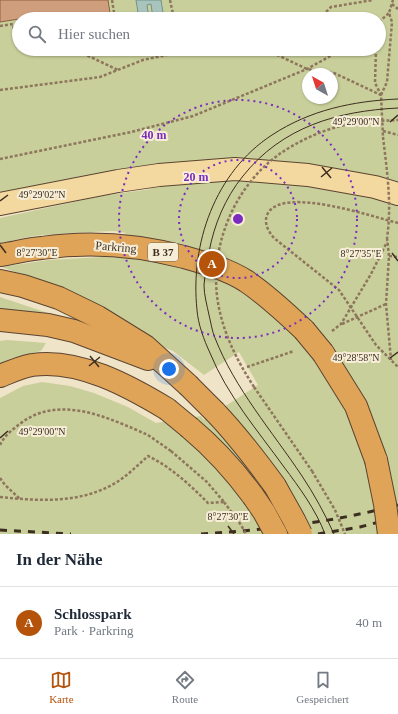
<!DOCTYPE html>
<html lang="de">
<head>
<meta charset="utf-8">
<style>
	body { margin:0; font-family:"Times New Roman",serif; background:#f2f2f3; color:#1f2937 }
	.compass { position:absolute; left:302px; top:68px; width:36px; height:36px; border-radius:50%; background:#fff; box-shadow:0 1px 3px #0004; rotate:321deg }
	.you { position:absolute; left:169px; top:369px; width:14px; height:14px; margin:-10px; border:3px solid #fff; border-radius:50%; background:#1a73e8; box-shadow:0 0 0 6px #1a73e833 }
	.badge { display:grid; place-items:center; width:26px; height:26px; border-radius:50%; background:#b45309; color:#fff; font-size:13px; font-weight:700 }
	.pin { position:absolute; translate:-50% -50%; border:2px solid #fff; box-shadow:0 1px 4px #0006 }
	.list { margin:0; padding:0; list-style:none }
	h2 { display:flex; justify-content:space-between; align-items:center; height:52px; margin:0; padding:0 16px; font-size:17px }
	h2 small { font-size:13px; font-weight:400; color:#747a83 }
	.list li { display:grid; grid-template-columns:26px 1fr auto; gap:12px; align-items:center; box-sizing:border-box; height:72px; padding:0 16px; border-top:1px solid #e0e1e3 }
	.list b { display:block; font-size:15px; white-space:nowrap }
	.list p { margin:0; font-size:13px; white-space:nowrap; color:#747a83 }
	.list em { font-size:13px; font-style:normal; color:#747a83 }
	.icon { flex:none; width:22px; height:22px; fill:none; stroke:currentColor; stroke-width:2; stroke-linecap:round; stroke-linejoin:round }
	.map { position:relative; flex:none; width:398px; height:534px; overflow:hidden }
	.search { position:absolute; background:#fff; box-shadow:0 1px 3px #0004; left:12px; right:12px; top:12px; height:44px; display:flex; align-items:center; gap:10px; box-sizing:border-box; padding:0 14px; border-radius:22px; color:#747a83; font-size:15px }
	.sheet { height:124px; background:#fff }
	nav { display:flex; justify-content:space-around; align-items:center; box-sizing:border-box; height:56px; border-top:1px solid #e0e1e3; background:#fff; font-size:11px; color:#747a83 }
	nav a { display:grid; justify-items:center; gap:2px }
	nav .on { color:#b45309 }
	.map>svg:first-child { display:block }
</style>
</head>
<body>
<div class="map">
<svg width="398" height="534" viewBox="0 0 398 534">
	<rect width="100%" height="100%" fill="#f0e4c8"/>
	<!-- green -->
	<g fill="#c9cf9b" fill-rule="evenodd">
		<path d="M0 0H398V534H0V398L23 386 42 382 70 386 94 393 128 407 156 423 201 416 204 420 258 385 239 352 204 375 173 351 163 347 30 278 2 267 48 260 102 257 126 233 114 231 70 233 33 236 0 243V218L101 196 151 189 99 174 0 194ZM19 19H379V49H19ZM308 74H332V98H308Z"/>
		<path d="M0 297 51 314 46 317 0 312Z"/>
		<path d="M7 340 46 343 41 351 12 358 0 364V341Z"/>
	</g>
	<!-- water -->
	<path fill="#a9c4bc" stroke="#6f938a" d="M136 0H161L164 19H153L151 4 147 5 149 19H139Z"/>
	<!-- building -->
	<path fill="#cf9f7d" stroke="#8d5f41" d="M0 0H108L111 19H19L0 22Z"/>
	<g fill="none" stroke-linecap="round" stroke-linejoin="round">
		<defs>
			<path id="primary" d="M0 204 118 181 159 175 235 169 308 175 375 187 398 194"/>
			<g id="highway">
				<path d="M0 255C14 253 28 249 42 248 89 241 138 245 184 257 205 263 227 269 246 281 267 295 286 313 304 330"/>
				<path d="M0 281 23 286 59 298 98 317 145 346 188 385"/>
				<path d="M0 320 48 325 74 331 148 359"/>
				<path d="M323 353 356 406 376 460"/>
				<path d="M0 376C10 372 21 367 32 365 78 358 129 386 167 409"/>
				<path d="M215 412C237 435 256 460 275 486"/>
				<path d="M190 428C215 449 234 470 253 496"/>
			</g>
		</defs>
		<!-- primary casing -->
		<use href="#primary" stroke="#5b4430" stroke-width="24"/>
		<!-- highway casing -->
		<use href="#highway" stroke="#5b4430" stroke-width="24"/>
		<!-- path -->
		<g stroke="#8d765c" stroke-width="2.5" stroke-dasharray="3 2" stroke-linecap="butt">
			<path d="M112 0 115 19"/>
			<path d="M170 0 174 19"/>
			<path d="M392 4 398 9"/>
			<path d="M319 19 331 7 373 0"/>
			<path d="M379 22 389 13"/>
			<path d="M0 26 13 24 16 43 19 42"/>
			<path d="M82 49V53L118 70"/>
			<path d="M263 49 271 52 307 69 334 73 381 95"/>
			<path d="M376 49 375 83 381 95 383 137"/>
			<path d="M0 90 100 77 143 60 195 49"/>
			<path d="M381 95 387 82 392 22 389 13 393 0"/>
			<path d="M383 131 398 135"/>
			<path d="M0 159 131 132 193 116 307 69 343 49"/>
			<path d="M398 223C373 217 284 186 268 213 263 222 268 231 274 238L339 290 376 345 398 367"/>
			<path d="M387 238 389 256 386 304 391 360"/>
			<path d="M389 256 398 257"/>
			<path d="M342 324 386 304"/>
			<path d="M332 331 341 324 371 274 387 242"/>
			<path d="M247 367 294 351"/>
			<path d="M254 387 312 471"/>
			<path d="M0 445C4 436 13 429 21 423 60 394 109 418 148 435"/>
			<path d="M171 451 207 482 224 502"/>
			<path d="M0 478 5 485 20 499"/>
			<path d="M0 497C40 501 81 504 117 482 128 475 138 465 148 456 171 467 190 485 208 503L224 502"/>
		</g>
		<!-- primary -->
		<use href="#primary" stroke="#f3d9a0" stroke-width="22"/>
		<!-- highway -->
		<use href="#highway" stroke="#e0a458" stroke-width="22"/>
		<!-- tram -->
		<g stroke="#3d2e20" stroke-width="1">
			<path d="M325 534C316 510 299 487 284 467 258 431 227 395 210 353 204 340 198 324 197 310 190 244 215 172 272 135 310 110 353 101 398 99"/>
			<path d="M334 534C325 514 314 494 302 476 272 431 235 389 215 338 212 331 211 323 209 315 207 305 204 295 204 285 205 274 207 263 209 252 214 225 225 198 243 176 282 127 337 111 398 108"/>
		</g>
		<!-- rail -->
		<g stroke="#3d2e20" stroke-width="3" stroke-dasharray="7 7" stroke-linecap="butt">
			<path d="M0 530 71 534"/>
			<path d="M201 534C268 530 333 522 398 505"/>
			<path d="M318 534 360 527 398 517"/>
		</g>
		<defs>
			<g id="highway-bridge">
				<path d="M304 330 323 353"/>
				<path d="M188 385 215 412"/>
				<path d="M167 409 190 428"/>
				<path d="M376 460 385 504 389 534"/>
				<path d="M275 486 294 520 301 534"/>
				<path d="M253 496 264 512 276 534"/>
			</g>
		</defs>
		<!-- highway-bridge casing -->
		<use href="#highway-bridge" stroke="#5b4430" stroke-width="24" stroke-linecap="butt"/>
		<!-- path-bridge -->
		<g stroke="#8d765c" stroke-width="2.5" stroke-dasharray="3 2" stroke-linecap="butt">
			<path d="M383 137C387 171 392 204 387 238"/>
			<path d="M254 387C238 362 225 337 219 308 207 251 233 186 281 153 299 141 320 131 341 126 359 121 379 121 398 120"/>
			<path d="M148 435 171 451"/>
			<path d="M312 471 335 510 345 534"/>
			<path d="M224 502 241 525 246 534"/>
		</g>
		<!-- highway-bridge -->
		<use href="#highway-bridge" stroke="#e0a458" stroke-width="22"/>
	</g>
	<!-- ticks -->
	<path fill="none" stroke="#3d2e20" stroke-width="1.5" d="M390 122 398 115M322 167 331 178M321 177 332 168M0 201 8 195M0 245 6 253M392 253 398 261M90 356 99 367M390 358 398 352M89 366 100 357M0 438 8 431M228 526 234 534"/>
	<!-- distance rings -->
	<g fill="none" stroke="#7b2cbf" stroke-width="2" stroke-dasharray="2 4">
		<circle cx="238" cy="219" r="59"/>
		<circle cx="238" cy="219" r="119"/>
	</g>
	<g text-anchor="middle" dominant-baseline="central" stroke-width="4" stroke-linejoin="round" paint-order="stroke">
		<!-- shield labels -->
		<rect fill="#f7eed8" stroke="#756857" stroke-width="1" x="148" y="243" width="30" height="18" rx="3"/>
		<g font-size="11" font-weight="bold" fill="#3d2e20">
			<text x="163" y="252">B 37</text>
		</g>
		<!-- street labels -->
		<g font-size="12" fill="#3d2e20" stroke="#f7eed8">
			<text transform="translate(116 247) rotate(5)">Parkring</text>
		</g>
	</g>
	<g font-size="10" text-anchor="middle" fill="#3d2e20" stroke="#f7eed8" stroke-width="4" stroke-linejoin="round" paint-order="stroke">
		<text x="356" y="125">49°29'00"N</text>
		<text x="42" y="198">49°29'02"N</text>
		<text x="37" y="256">8°27'30"E</text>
		<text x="361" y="257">8°27'35"E</text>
		<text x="356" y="361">49°28'58"N</text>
		<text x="42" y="435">49°29'00"N</text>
		<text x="228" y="520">8°27'30"E</text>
	</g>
	<circle cx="238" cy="219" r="6" fill="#7b2cbf" stroke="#f7eed8" stroke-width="2"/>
	<g font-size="12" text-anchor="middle" font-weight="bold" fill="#7b2cbf" stroke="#f7eed8" stroke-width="4" stroke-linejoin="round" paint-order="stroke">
		<text x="154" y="139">40 m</text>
		<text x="196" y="181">20 m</text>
	</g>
</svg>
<svg class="compass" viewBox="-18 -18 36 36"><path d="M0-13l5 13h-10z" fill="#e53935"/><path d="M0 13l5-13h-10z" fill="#747a83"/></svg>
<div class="you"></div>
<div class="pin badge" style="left:212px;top:264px">A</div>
<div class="search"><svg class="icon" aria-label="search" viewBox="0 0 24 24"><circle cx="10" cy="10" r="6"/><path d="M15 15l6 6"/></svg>Hier suchen</div>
</div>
<section class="sheet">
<h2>In der Nähe<small></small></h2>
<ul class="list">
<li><span class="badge">A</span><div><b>Schlosspark</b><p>Park · Parkring</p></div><em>40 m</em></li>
</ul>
</section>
<nav>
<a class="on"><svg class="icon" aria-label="map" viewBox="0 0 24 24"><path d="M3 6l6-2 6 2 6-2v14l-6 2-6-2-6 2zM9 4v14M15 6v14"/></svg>Karte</a>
<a><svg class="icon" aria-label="directions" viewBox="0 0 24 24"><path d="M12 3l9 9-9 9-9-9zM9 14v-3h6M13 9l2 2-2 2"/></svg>Route</a>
<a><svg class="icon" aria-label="saved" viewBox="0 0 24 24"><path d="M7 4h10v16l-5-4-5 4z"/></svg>Gespeichert</a>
</nav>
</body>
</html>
